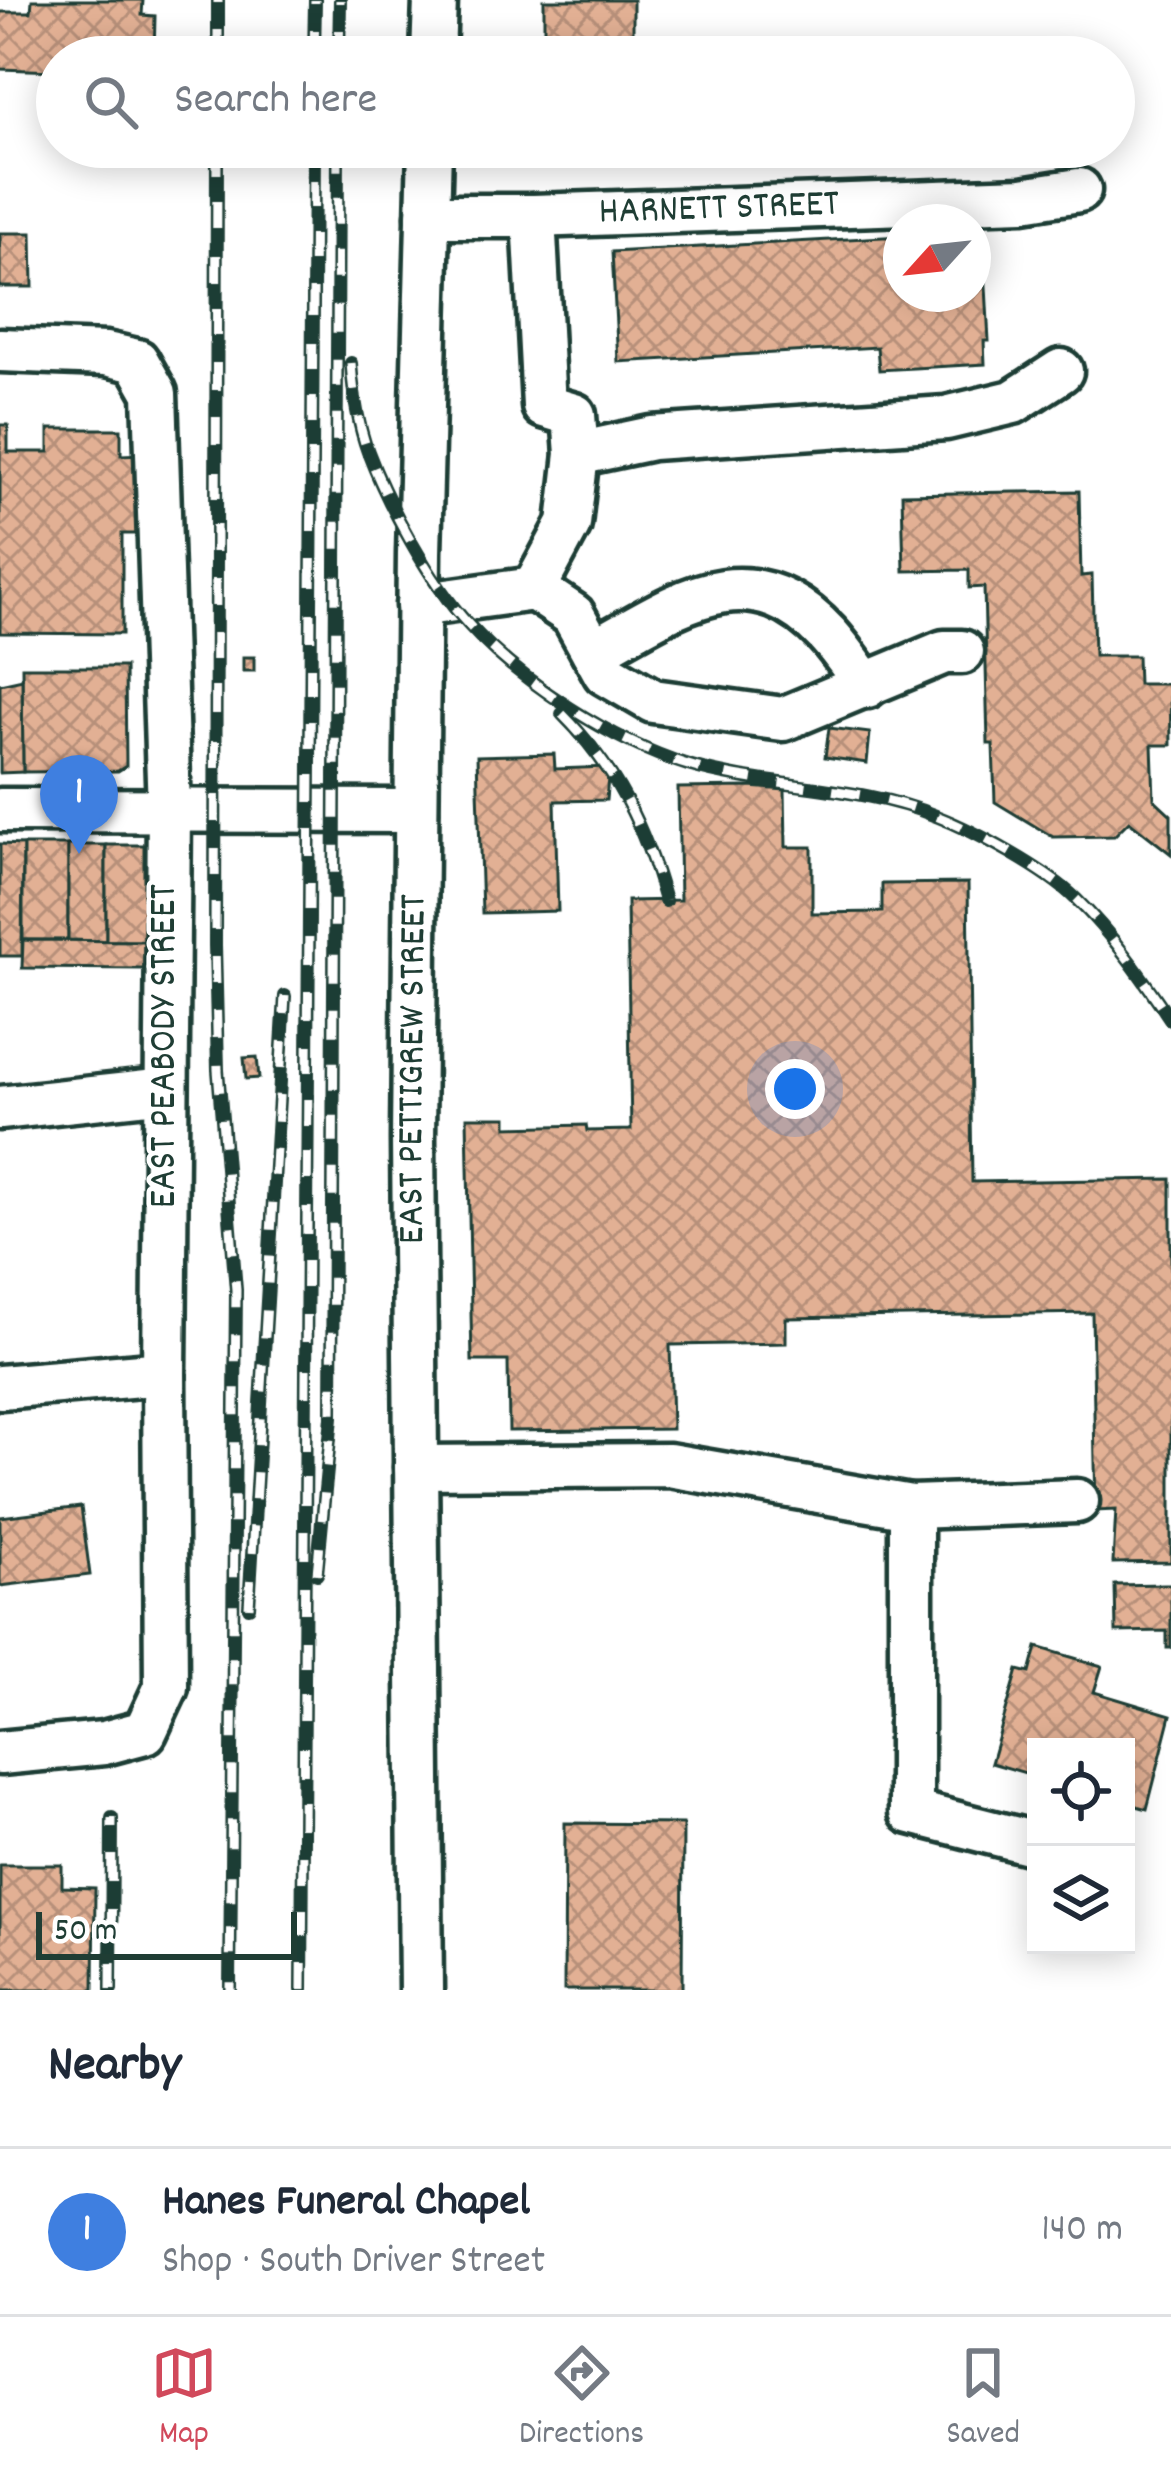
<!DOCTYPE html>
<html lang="en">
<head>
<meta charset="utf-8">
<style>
	body { margin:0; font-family:Dekko,sans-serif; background:#f6f6f7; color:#1f2937 }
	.controls { position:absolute; right:36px; bottom:36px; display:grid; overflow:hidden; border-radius:0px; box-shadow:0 6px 30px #0003 }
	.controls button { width:108px; height:108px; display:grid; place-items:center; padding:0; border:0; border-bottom:3px solid #e0e1e3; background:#fff; color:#1f2937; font:60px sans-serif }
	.compass { position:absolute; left:883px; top:204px; width:108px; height:108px; border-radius:50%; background:#fff; box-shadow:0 6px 30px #0003; rotate:243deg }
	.scale { position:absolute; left:36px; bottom:30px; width:261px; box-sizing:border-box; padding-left:12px; border:6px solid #1f3d34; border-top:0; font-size:33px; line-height:42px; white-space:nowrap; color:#1f3d34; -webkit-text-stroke:9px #fff; paint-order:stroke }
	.you { position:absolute; left:795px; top:1089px; width:42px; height:42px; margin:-30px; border:9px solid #fff; border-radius:50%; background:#1a73e8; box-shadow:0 0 0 18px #1a73e833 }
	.badge { display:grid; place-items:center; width:78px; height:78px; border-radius:50%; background:#d1495b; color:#fff; font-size:39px; font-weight:700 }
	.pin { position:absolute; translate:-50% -99px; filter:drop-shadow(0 3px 6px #0008) }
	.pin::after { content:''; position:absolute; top:63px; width:42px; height:36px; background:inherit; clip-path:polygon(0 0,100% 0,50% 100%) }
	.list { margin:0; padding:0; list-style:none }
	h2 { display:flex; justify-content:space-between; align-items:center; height:156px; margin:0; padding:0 48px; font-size:51px }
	h2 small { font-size:39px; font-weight:400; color:#747a83 }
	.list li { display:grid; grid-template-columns:78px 1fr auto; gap:36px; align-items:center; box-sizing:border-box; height:168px; padding:0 48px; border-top:3px solid #e0e1e3 }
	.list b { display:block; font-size:45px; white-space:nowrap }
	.list p { margin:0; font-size:39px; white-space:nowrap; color:#747a83 }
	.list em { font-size:39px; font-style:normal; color:#747a83 }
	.icon { flex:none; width:66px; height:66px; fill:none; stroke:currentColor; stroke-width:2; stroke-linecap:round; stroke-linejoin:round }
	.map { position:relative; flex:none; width:1171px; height:1990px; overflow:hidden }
	.search { position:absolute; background:#fff; box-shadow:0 6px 30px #0003; left:36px; right:36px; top:36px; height:132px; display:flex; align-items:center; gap:30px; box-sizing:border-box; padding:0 42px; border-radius:66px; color:#747a83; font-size:45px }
	.sheet { height:324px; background:#fff }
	nav { display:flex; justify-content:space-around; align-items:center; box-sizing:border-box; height:168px; border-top:3px solid #e0e1e3; background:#fff; font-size:33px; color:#747a83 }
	nav a { display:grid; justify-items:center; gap:6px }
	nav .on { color:#d1495b }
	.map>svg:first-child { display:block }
</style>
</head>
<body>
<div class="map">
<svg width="1171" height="1990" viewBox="0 0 1171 1990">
	<defs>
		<pattern id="building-cross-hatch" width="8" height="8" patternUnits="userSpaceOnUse" patternTransform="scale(3)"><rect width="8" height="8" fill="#e2b094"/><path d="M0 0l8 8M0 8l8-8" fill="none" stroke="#b7907a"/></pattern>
	</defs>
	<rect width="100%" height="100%" fill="#fff"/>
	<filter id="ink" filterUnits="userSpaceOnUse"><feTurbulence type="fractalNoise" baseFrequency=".00833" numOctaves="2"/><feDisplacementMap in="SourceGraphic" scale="24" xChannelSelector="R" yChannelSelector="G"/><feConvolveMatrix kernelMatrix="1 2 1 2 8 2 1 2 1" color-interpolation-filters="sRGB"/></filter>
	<g filter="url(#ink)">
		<!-- building -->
		<g fill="url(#building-cross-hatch)" stroke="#1f3d34" stroke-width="3">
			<path d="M32 0H143L142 15 155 16 154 57H57V71L0 69V12H31Z"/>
			<rect x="544" y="0" width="89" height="57"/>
			<path d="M973 232H983L989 341H984L985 364 879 370 877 347 618 362 612 252 901 236V294H973Z"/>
			<path d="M0 233H32L33 287H0Z"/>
			<path d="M0 425H8V452H49V429H121V455L142 454V534H122V634L0 633Z"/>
			<path d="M1079 491 1081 576 1092 575 1094 656H1137L1138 684H1170L1171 745H1152L1154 799 1171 815V854L1129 821 1114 836 1053 837 995 802 993 744H988L984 587 969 588V570L904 571 902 494Z"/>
			<rect x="243" y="657" width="11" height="14"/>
			<path d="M22 667H125L126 766 118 771 23 772Z"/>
			<path d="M22 679 23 772 0 773V684Z"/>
			<path d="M829 728 870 733 867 763 825 757Z"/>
			<path d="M554 754 555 769 609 767 606 800 555 801 558 911 482 913 477 756Z"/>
			<path d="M750 787 785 790 786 847H812V913L882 912V884L968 883 972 1182 1171 1179V1562L1113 1563 1116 1510 1096 1511 1092 1313 786 1318V1343L670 1345 672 1429 509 1431 508 1361H472L467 1117H507V1127L586 1125 587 1131 631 1130 627 901 680 900 678 788Z"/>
			<path d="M0 844 23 845 22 956H0Z"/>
			<rect x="23" y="845" width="45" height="95"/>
			<path d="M68 845H106V941L68 940Z"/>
			<rect x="106" y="845" width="38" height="96"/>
			<path d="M23 940 144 941V969L22 968Z"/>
			<path d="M257 1057 259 1078 246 1079 244 1058Z"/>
			<path d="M81 1507 90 1575 0 1586V1517Z"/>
			<path d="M1165 1584H1171V1648H1167V1631L1116 1632 1115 1585Z"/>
			<path d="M1037 1647 1102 1666 1094 1692 1171 1715 1147 1809 1126 1803V1747H1036V1776L991 1763 1018 1670 1030 1673Z"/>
			<path d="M565 1823 683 1824 682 1990H564Z"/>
			<path d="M0 1865H62V1887L95 1888 94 1990H0Z"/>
		</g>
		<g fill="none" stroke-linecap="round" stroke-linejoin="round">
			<defs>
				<g id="minor">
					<path d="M433 57 435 0"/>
					<path id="s1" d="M428 216H534L1023 199 1079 190"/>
					<path d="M0 350 106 354 137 361 155 393 169 810 164 1373 166 1687 145 1732 104 1743 0 1753"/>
					<path d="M577 454 652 438 946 418 1013 402 1061 371"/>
					<path d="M534 589 569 524 577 454 574 415 544 406 534 216"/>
					<path d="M418 605 534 589 573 615 605 673 653 701 783 719 944 652H962"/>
					<path d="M593 651C674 607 747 548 827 634 842 650 854 669 867 686"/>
					<path d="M0 810 416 811"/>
					<path d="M0 1108 166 1090"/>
					<path d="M0 1387 164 1373"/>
					<path d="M416 1467 669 1465 911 1507 1077 1501"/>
					<path d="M911 1507V1812L1036 1844"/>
					<path id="s2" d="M421 1990 413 1139 419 553 430 147"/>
				</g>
			</defs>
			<!-- minor casing -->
			<use href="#minor" stroke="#1f3d34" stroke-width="51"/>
			<!-- minor -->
			<use href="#minor" stroke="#fff" stroke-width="42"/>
			<defs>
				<g id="rail">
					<path d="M218 57V0"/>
					<path d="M314 57 315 0"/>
					<path d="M339 57 340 0"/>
					<path d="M217 147 215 945 218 1070 236 1290 230 1990"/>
					<path d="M351 363C353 391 358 425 368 452 387 503 431 584 468 624 520 682 613 742 688 765 769 789 858 784 936 816 975 831 1047 870 1076 899 1113 935 1142 977 1171 1020"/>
					<path d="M562 714C616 768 645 828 665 901"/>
					<path d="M317 1574 332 1417 338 147"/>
					<path d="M249 1607 285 996"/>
					<path d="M111 1990 112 1818"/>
					<path d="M302 1990 314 147"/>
				</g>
			</defs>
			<!-- rail casing -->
			<use href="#rail" stroke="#1f3d34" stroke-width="14"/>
			<!-- rail -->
			<use href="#rail" stroke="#fff" stroke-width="9" stroke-dasharray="27" stroke-linecap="butt"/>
		</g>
	</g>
	<g text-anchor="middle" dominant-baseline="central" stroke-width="9" stroke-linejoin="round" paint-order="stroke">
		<!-- street labels -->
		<g font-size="39" fill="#1f3d34" stroke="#fff">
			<text stroke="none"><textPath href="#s1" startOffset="291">HARNETT STREET</textPath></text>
			<text transform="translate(166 1046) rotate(-90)">EAST PEABODY STREET</text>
			<text stroke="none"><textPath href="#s2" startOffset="921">EAST PETTIGREW STREET</textPath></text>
		</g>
	</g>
</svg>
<div class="controls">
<button><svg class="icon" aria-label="locate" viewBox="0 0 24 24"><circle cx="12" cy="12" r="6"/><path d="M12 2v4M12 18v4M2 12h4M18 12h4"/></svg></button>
<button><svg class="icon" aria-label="layers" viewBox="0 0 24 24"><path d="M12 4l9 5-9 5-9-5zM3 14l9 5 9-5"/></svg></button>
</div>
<svg class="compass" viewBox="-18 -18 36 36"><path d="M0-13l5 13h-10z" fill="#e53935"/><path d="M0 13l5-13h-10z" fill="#747a83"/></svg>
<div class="scale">50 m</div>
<div class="you"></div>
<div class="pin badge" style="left:79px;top:854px;background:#3f7fe0">1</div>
<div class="search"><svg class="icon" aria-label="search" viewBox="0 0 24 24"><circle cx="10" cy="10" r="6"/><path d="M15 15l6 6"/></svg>Search here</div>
</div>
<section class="sheet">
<h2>Nearby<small></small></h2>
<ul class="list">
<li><span class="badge" style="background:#3f7fe0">1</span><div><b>Hanes Funeral Chapel</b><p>Shop · South Driver Street</p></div><em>140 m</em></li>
</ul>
</section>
<nav>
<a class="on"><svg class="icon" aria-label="map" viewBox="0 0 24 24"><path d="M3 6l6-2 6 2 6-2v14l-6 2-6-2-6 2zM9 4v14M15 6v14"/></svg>Map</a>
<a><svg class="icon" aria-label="directions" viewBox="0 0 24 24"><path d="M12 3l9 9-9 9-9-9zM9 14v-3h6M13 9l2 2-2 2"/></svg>Directions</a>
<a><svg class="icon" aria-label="saved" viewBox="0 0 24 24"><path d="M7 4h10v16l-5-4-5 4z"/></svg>Saved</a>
</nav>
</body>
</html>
